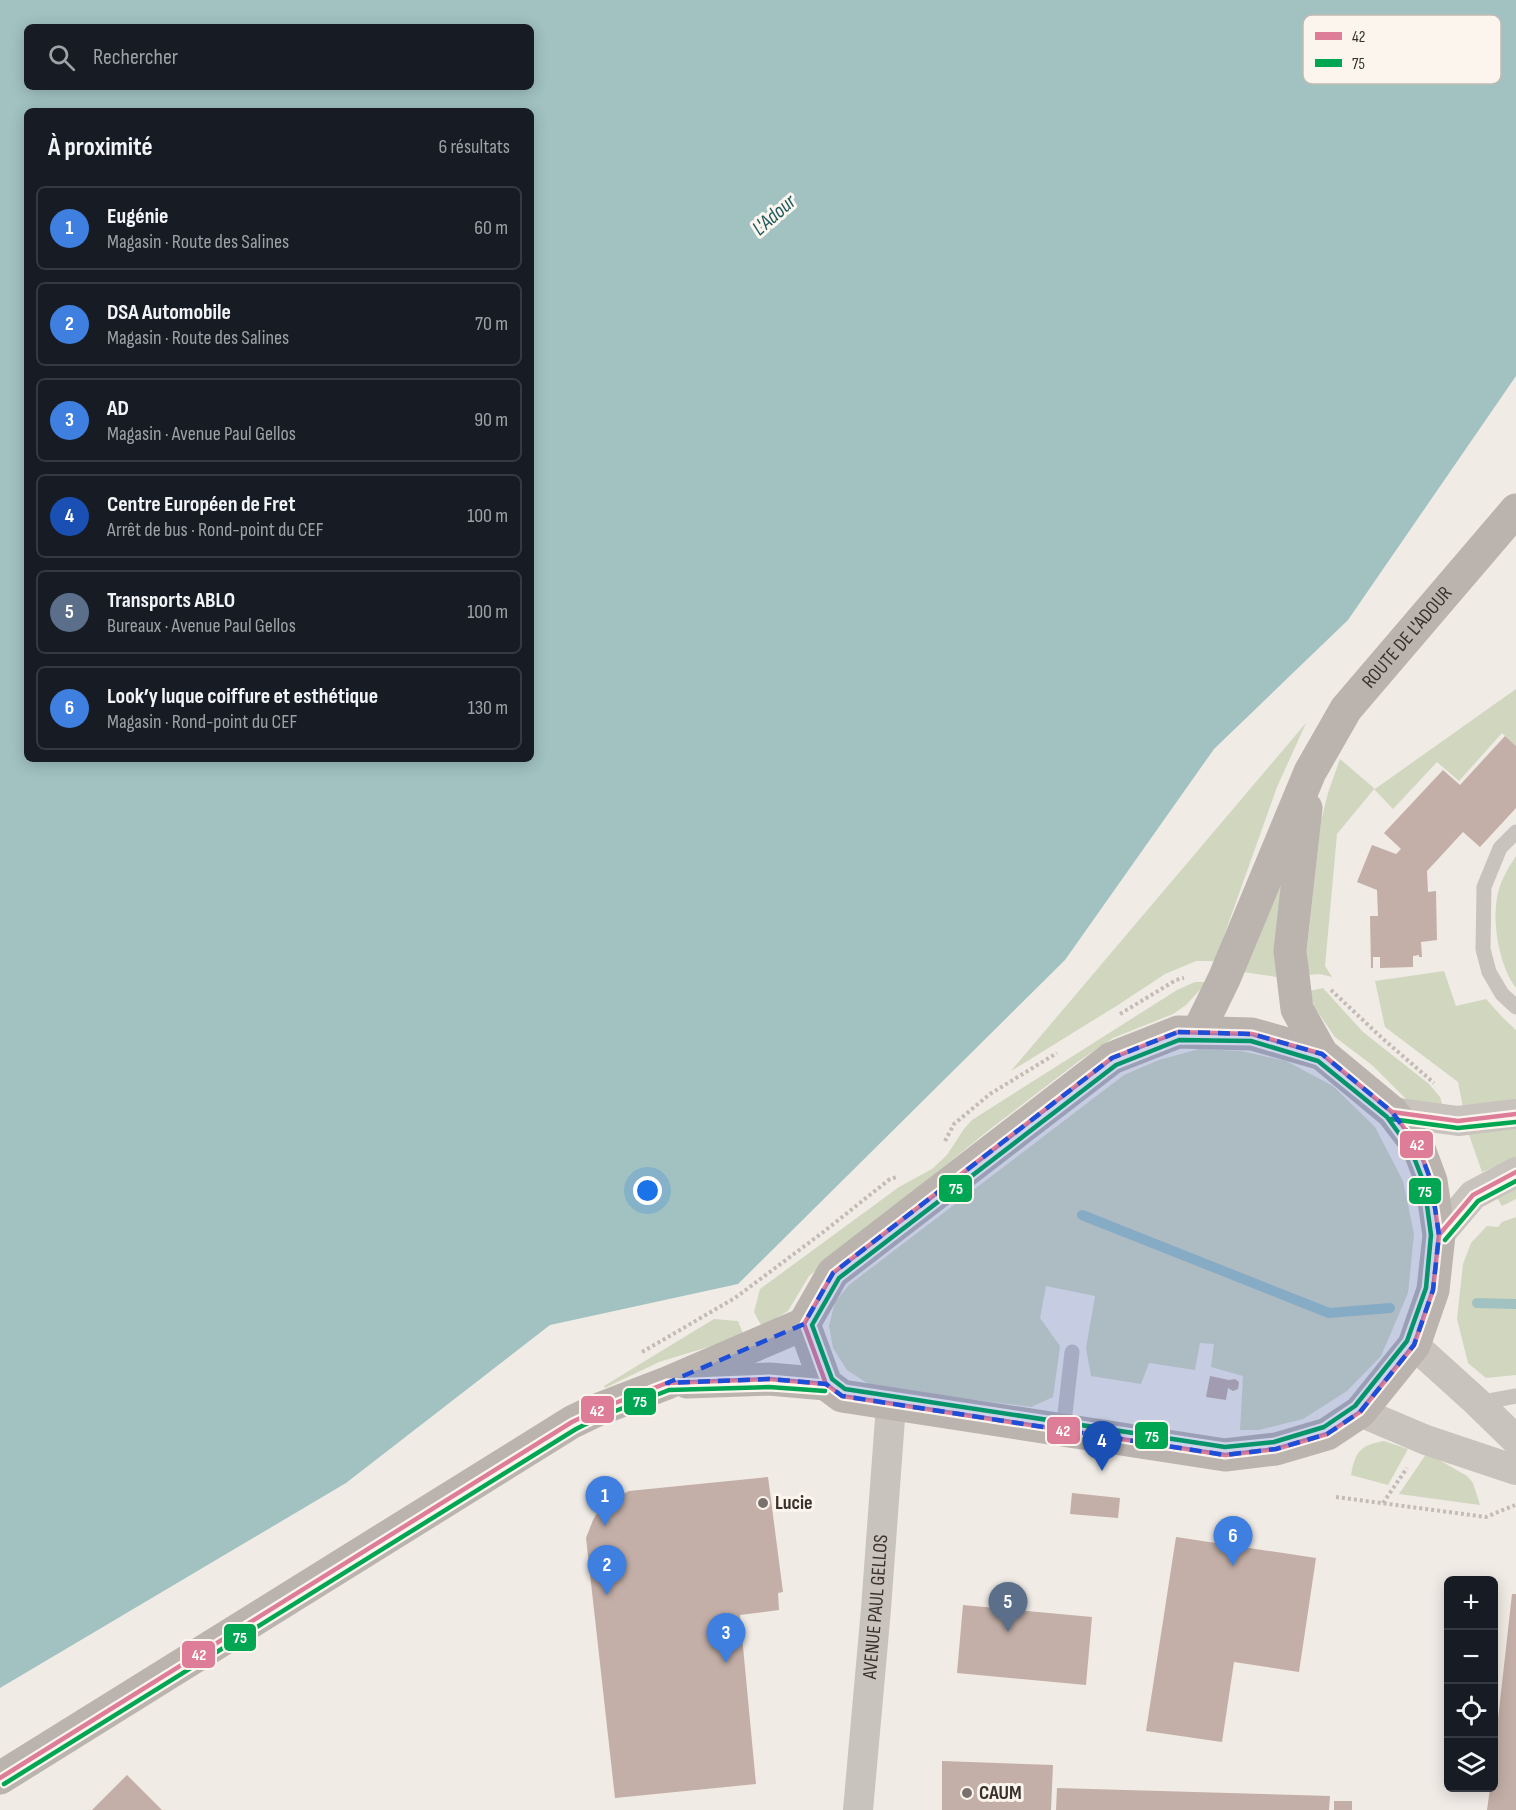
<!DOCTYPE html>
<html lang="fr">
<head>
<meta charset="utf-8">
<style>
	body { margin:0; font-family:"Sofia Sans Condensed",sans-serif; background:#242831; color:#f1f3f6 }
	.controls { position:absolute; right:18px; bottom:18px; display:grid; overflow:hidden; border-radius:9px; box-shadow:0 3px 15px #0003 }
	.controls button { width:54px; height:54px; display:grid; place-items:center; padding:0; border:0; border-bottom:2px solid #363941; background:#171b24; color:#f1f3f6; font:30px sans-serif }
	.you { position:absolute; left:648px; top:1191px; width:21px; height:21px; margin:-15px; border:4px solid #fff; border-radius:50%; background:#1a73e8; box-shadow:0 0 0 9px #1a73e833 }
	.badge { display:grid; place-items:center; width:39px; height:39px; border-radius:50%; background:#7a716c; color:#fff; font-size:20px; font-weight:700 }
	.pin { position:absolute; translate:-50% -50px; filter:drop-shadow(0 2px 3px #0008) }
	.pin::after { content:''; position:absolute; top:32px; width:21px; height:18px; background:inherit; clip-path:polygon(0 0,100% 0,50% 100%) }
	.list { margin:0; padding:0; list-style:none }
	h2 { display:flex; justify-content:space-between; align-items:center; height:78px; margin:0; padding:0 24px; font-size:26px }
	h2 small { font-size:20px; font-weight:400; color:#9ea1a6 }
	.list li { display:grid; grid-template-columns:39px 1fr auto; gap:18px; align-items:center; box-sizing:border-box; height:84px; margin:0 12px 12px; padding:0 12px; border:2px solid #363941; border-radius:9px }
	.list b { display:block; font-size:22px; white-space:nowrap }
	.list p { margin:0; font-size:20px; white-space:nowrap; color:#9ea1a6 }
	.list em { font-size:20px; font-style:normal; color:#9ea1a6 }
	.icon { flex:none; width:33px; height:33px; fill:none; stroke:currentColor; stroke-width:2; stroke-linecap:round; stroke-linejoin:round }
	.map { position:relative; flex:none; width:1516px; height:1810px; overflow:hidden }
	.search { position:absolute; background:#171b24; box-shadow:0 3px 15px #0003; left:24px; top:24px; width:510px; height:66px; display:flex; align-items:center; gap:15px; box-sizing:border-box; padding:0 21px; border-radius:9px; color:#9ea1a6; font-size:22px }
	.panel { position:absolute; background:#171b24; box-shadow:0 3px 15px #0003; left:24px; top:108px; width:510px; height:654px; border-radius:9px }
	.map>svg:first-child { display:block }
</style>
</head>
<body>
<div class="map">
<svg width="1516" height="1810" viewBox="0 0 1516 1810">
	<rect width="100%" height="100%" fill="#f0ebe5"/>
	<!-- green -->
	<g fill="#d1d6bf">
		<path d="M1516 689V746L1502 733 1459 781 1437 762 1393 809 1374 789 1337 834 1325 966 1332 977 1320 974 1308 975 1307 949 1321 821 1328 793 1340 759 1375 789Z"/>
		<path d="M1306 723 1277 787 1215 961H1196L1165 974 1118 1005 1011 1071Z"/>
		<path d="M1283 845 1277 977 1236 971Z"/>
		<path d="M1516 856V988C1500 967 1492 925 1497 898 1499 883 1508 868 1516 856Z"/>
		<path d="M1444 971 1456 1006 1486 999 1503 1018 1516 1030V1101L1463 1107 1458 1082 1385 1027 1375 981Z"/>
		<path d="M1195 982H1207L1186 1005 1173 1014 1113 1038 1079 1061 989 1130 809 1276 788 1311 762 1327 754 1312 760 1289 899 1187 932 1169 947 1155 964 1129 972 1120 1177 990Z"/>
		<path d="M1323 988 1363 1032 1429 1084 1440 1097 1444 1110 1407 1100 1372 1065 1335 1037 1315 1008 1309 991Z"/>
		<path d="M1199 1049 1241 1051 1286 1061 1333 1086 1375 1127 1403 1181 1414 1234 1408 1293 1381 1356 1347 1391 1303 1419 1259 1430H1240L1243 1376 1211 1367 1214 1344 1200 1343 1195 1370 1149 1363 1141 1384 1091 1376 1086 1348 1095 1296 1046 1286 1040 1318 1060 1346 1053 1397 1031 1407 873 1387 847 1370 833 1348 829 1326 835 1302 849 1285 1124 1075 1159 1060Z"/>
		<path d="M1516 1126V1158L1482 1172 1468 1132Z"/>
		<path d="M1516 1188V1199L1502 1206 1496 1196Z"/>
		<path d="M1516 1217V1375L1486 1378 1468 1363 1457 1319 1463 1264 1471 1243 1487 1226 1498 1227 1502 1222Z"/>
		<path d="M714 1319 738 1321 744 1336 659 1362 605 1388 604 1386Z"/>
		<path d="M1384 1441 1408 1449 1388 1485 1351 1475C1355 1451 1361 1445 1384 1441Z"/>
		<path d="M1427 1453 1467 1476 1473 1483 1480 1505 1399 1494Z"/>
	</g>
	<!-- water -->
	<path fill="#a1c2c1" fill-rule="evenodd" d="M0 0H1516V376L1348 620 1214 749 1065 960 738 1284 550 1325 346 1483 0 1688ZM27 27H531V87H27ZM27 111H531V759H27Z"/>
	<g fill="none" stroke-linecap="round" stroke-linejoin="round">
		<!-- stream -->
		<g stroke="#a1c2c1" stroke-width="10">
			<path d="M1082 1215 1329 1313 1390 1308"/>
			<path d="M1477 1303 1516 1304"/>
		</g>
	</g>
	<!-- building -->
	<g fill="#c3afa7">
		<path d="M1505 736 1516 746V808L1480 847 1463 832 1427 871 1428 892 1436 891 1437 940 1421 942 1422 957H1419V955L1413 956V967L1380 968V957H1373V968H1371L1370 916H1378L1377 890 1357 882 1372 845 1396 854 1401 849 1384 833 1443 770 1460 785Z"/>
		<path d="M1210 1376 1229 1380 1235 1379 1239 1382 1238 1389 1233 1391 1228 1388 1226 1400 1206 1397Z"/>
		<path d="M768 1477 783 1592 778 1593 779 1610 740 1615 756 1784 615 1798 586 1538 593 1520 599 1510 609 1501 629 1491Z"/>
		<path d="M1072 1493 1120 1498 1118 1518 1070 1514Z"/>
		<path d="M1176 1537 1316 1558 1299 1672 1234 1662 1222 1742 1146 1731Z"/>
		<path d="M1512 1594H1516V1810H1487L1490 1788H1494V1755Z"/>
		<path d="M963 1605 1092 1617 1086 1685 957 1673Z"/>
		<path d="M942 1761 1053 1765 1051 1810H942Z"/>
		<path d="M127 1775 162 1810H92Z"/>
		<path d="M1057 1788 1330 1796 1329 1810H1056Z"/>
		<rect x="1334" y="1801" width="18" height="9"/>
	</g>
	<g fill="none" stroke-linecap="round" stroke-linejoin="round">
		<!-- path -->
		<g stroke="#c2bbb6" stroke-width="4" stroke-dasharray="3 3" stroke-linecap="butt">
			<path d="M1331 990 1382 1038 1434 1083"/>
			<path d="M1120 1014 1176 980 1184 978"/>
			<path d="M945 1141 954 1124 990 1094 1057 1053"/>
			<path d="M642 1352 735 1298 822 1233 890 1179 897 1177"/>
			<path d="M1336 1497 1486 1517 1515 1505"/>
			<path d="M1383 1503 1407 1468"/>
		</g>
		<!-- service -->
		<g stroke="#c9c3be" stroke-width="15">
			<path d="M1516 832 1500 848 1484 887 1483 949 1489 972 1502 994 1516 1007"/>
			<path d="M1478 1403 1516 1396"/>
			<path d="M1063 1431 1072 1352"/>
		</g>
		<!-- minor -->
		<g stroke="#c9c3be" stroke-width="30">
			<path d="M1392 1112 1458 1121 1516 1114"/>
			<path d="M1439 1235 1473 1195 1516 1172"/>
			<path d="M1414 1345 1478 1403 1516 1440"/>
			<path d="M1360 1412 1426 1440 1516 1470"/>
			<path id="s1" d="M858 1810 876 1609 891 1405"/>
		</g>
		<!-- secondary -->
		<g stroke="#bab3ae" stroke-width="33">
			<path d="M1306 808 1290 951 1297 1009 1322 1054"/>
			<path d="M1178 1032 1252 1034 1322 1054 1392 1112 1418 1146 1431 1181 1439 1235 1433 1290 1414 1345 1360 1412 1327 1434 1276 1449 1225 1455 842 1396 826 1384 804 1324 833 1273 1112 1058Z"/>
			<path id="s2" d="M1198 1032 1224 979 1310 772 1346 709 1516 510"/>
			<path d="M687 1382 769 1379 826 1384"/>
			<path d="M0 1778 572 1422 597 1410 667 1383 804 1324"/>
		</g>
		<defs>
			<g id="bus-1">
				<path d="M1178 1032 1252 1034 1322 1054 1392 1112 1418 1146 1431 1181 1439 1235 1433 1290 1414 1345 1360 1412 1327 1434 1276 1449 1225 1455 842 1396 826 1384 804 1324 833 1273 1112 1058Z"/>
				<path d="M1392 1112 1458 1121 1516 1114"/>
				<path d="M1439 1235 1473 1195 1516 1172"/>
				<path d="M0 1778 572 1422 597 1410 667 1383 769 1379 826 1384"/>
			</g>
			<g id="bus-2">
				<path d="M1179 1040 1251 1041 1318 1061 1387 1117 1411 1150 1424 1183 1431 1235 1426 1288 1407 1341 1355 1406 1324 1427 1274 1442 1225 1447 845 1389 832 1379 812 1325 839 1278 1116 1065Z"/>
				<path d="M1391 1119 1458 1128 1516 1122"/>
				<path d="M1445 1240 1478 1201 1516 1181"/>
				<path d="M4 1784 576 1429 600 1417 669 1390 769 1387 825 1391"/>
			</g>
		</defs>
		<!-- bus-1 casing -->
		<use href="#bus-1" stroke="#fbf5ee" stroke-width="9"/>
		<!-- bus-2 casing -->
		<use href="#bus-2" stroke="#fbf5ee" stroke-width="9"/>
		<!-- bus-1 -->
		<use href="#bus-1" stroke="#de7d97" stroke-width="4.5"/>
		<!-- bus-2 -->
		<use href="#bus-2" stroke="#00a651" stroke-width="4.5"/>
	</g>
	<!-- marked area -->
	<path fill="#1d4ed8" fill-opacity="0.2" stroke="#1d4ed8" stroke-width="4.5" stroke-dasharray="12 8" stroke-linejoin="round" d="M1178 1032 1252 1034 1322 1054 1392 1112 1418 1146 1431 1181 1439 1235 1433 1290 1414 1345 1360 1412 1327 1434 1276 1449 1225 1455 842 1396 826 1384 769 1379 667 1383 804 1324 833 1273 1112 1058Z"/>
	<!-- markers -->
	<g fill="#7a716c" stroke="#fbf5ee" stroke-width="2">
		<circle cx="763" cy="1503" r="6"/>
		<circle cx="967" cy="1793" r="6"/>
	</g>
	<g text-anchor="middle" dominant-baseline="central" stroke-width="6" stroke-linejoin="round" paint-order="stroke">
		<!-- street labels -->
		<g font-size="20" fill="#3b302b" stroke="#fbf5ee">
			<text stroke="none"><textPath href="#s2" startOffset="450">ROUTE DE L'ADOUR</textPath></text>
			<text stroke="none"><textPath href="#s1" startOffset="204">AVENUE PAUL GELLOS</textPath></text>
		</g>
		<!-- poi labels -->
		<g font-size="20" font-weight="bold" fill="#3b302b" stroke="#fbf5ee" text-anchor="start">
			<text x="775" y="1503">Lucie</text>
			<text x="979" y="1793">CAUM</text>
		</g>
		<!-- water labels -->
		<g font-size="21" font-style="italic" fill="#1f5a5e" stroke="#fbf5ee">
			<text transform="translate(774 215) rotate(-41)">L'Adour</text>
		</g>
	</g>
	<!-- legend -->
	<rect x="1303" y="15" width="198" height="69" rx="9" fill="#fbf5ee" stroke="#c1bab4" stroke-width="1.5"/>
	<rect x="1315" y="32" width="27" height="8" fill="#de7d97"/>
	<rect x="1315" y="59" width="27" height="8" fill="#00a651"/>
	<g font-size="16" fill="#3b302b">
		<text x="1352" y="42">42</text>
		<text x="1352" y="69">75</text>
	</g>
	<g stroke="#fbf5ee" stroke-width="2">
		<rect x="1399" y="1130" width="35" height="29" rx="6" fill="#de7d97"/>
		<rect x="938" y="1174" width="35" height="29" rx="6" fill="#00a651"/>
		<rect x="1408" y="1177" width="34" height="28" rx="6" fill="#00a651"/>
		<rect x="623" y="1387" width="34" height="29" rx="6" fill="#00a651"/>
		<rect x="580" y="1395" width="35" height="29" rx="6" fill="#de7d97"/>
		<rect x="1046" y="1416" width="35" height="29" rx="6" fill="#de7d97"/>
		<rect x="1134" y="1421" width="35" height="29" rx="6" fill="#00a651"/>
		<rect x="223" y="1623" width="34" height="29" rx="6" fill="#00a651"/>
		<rect x="181" y="1640" width="35" height="29" rx="6" fill="#de7d97"/>
	</g>
	<g font-size="16" text-anchor="middle" font-weight="bold" fill="#fff">
		<text x="1417" y="1150">42</text>
		<text x="956" y="1194">75</text>
		<text x="1425" y="1197">75</text>
		<text x="640" y="1407">75</text>
		<text x="597" y="1416">42</text>
		<text x="1063" y="1436">42</text>
		<text x="1152" y="1442">75</text>
		<text x="240" y="1643">75</text>
		<text x="199" y="1660">42</text>
	</g>
</svg>
<div class="controls">
<button>+</button>
<button>−</button>
<button><svg class="icon" aria-label="locate" viewBox="0 0 24 24"><circle cx="12" cy="12" r="6"/><path d="M12 2v4M12 18v4M2 12h4M18 12h4"/></svg></button>
<button><svg class="icon" aria-label="layers" viewBox="0 0 24 24"><path d="M12 4l9 5-9 5-9-5zM3 14l9 5 9-5"/></svg></button>
</div>
<div class="you"></div>
<div class="pin badge" style="left:605px;top:1526px;background:#3f7fe0">1</div>
<div class="pin badge" style="left:607px;top:1595px;background:#3f7fe0">2</div>
<div class="pin badge" style="left:726px;top:1663px;background:#3f7fe0">3</div>
<div class="pin badge" style="left:1102px;top:1471px;background:#1a4fb4">4</div>
<div class="pin badge" style="left:1008px;top:1632px;background:#5c6f8a">5</div>
<div class="pin badge" style="left:1233px;top:1566px;background:#3f7fe0">6</div>
<div class="search"><svg class="icon" aria-label="search" viewBox="0 0 24 24"><circle cx="10" cy="10" r="6"/><path d="M15 15l6 6"/></svg>Rechercher</div>
<section class="panel">
<h2>À proximité<small>6 résultats</small></h2>
<ul class="list">
<li><span class="badge" style="background:#3f7fe0">1</span><div><b>Eugénie</b><p>Magasin · Route des Salines</p></div><em>60 m</em></li>
<li><span class="badge" style="background:#3f7fe0">2</span><div><b>DSA Automobile</b><p>Magasin · Route des Salines</p></div><em>70 m</em></li>
<li><span class="badge" style="background:#3f7fe0">3</span><div><b>AD</b><p>Magasin · Avenue Paul Gellos</p></div><em>90 m</em></li>
<li><span class="badge" style="background:#1a4fb4">4</span><div><b>Centre Européen de Fret</b><p>Arrêt de bus · Rond-point du CEF</p></div><em>100 m</em></li>
<li><span class="badge" style="background:#5c6f8a">5</span><div><b>Transports ABLO</b><p>Bureaux · Avenue Paul Gellos</p></div><em>100 m</em></li>
<li><span class="badge" style="background:#3f7fe0">6</span><div><b>Look’y luque coiffure et esthétique</b><p>Magasin · Rond-point du CEF</p></div><em>130 m</em></li>
</ul>
</section>
</div>
</body>
</html>
